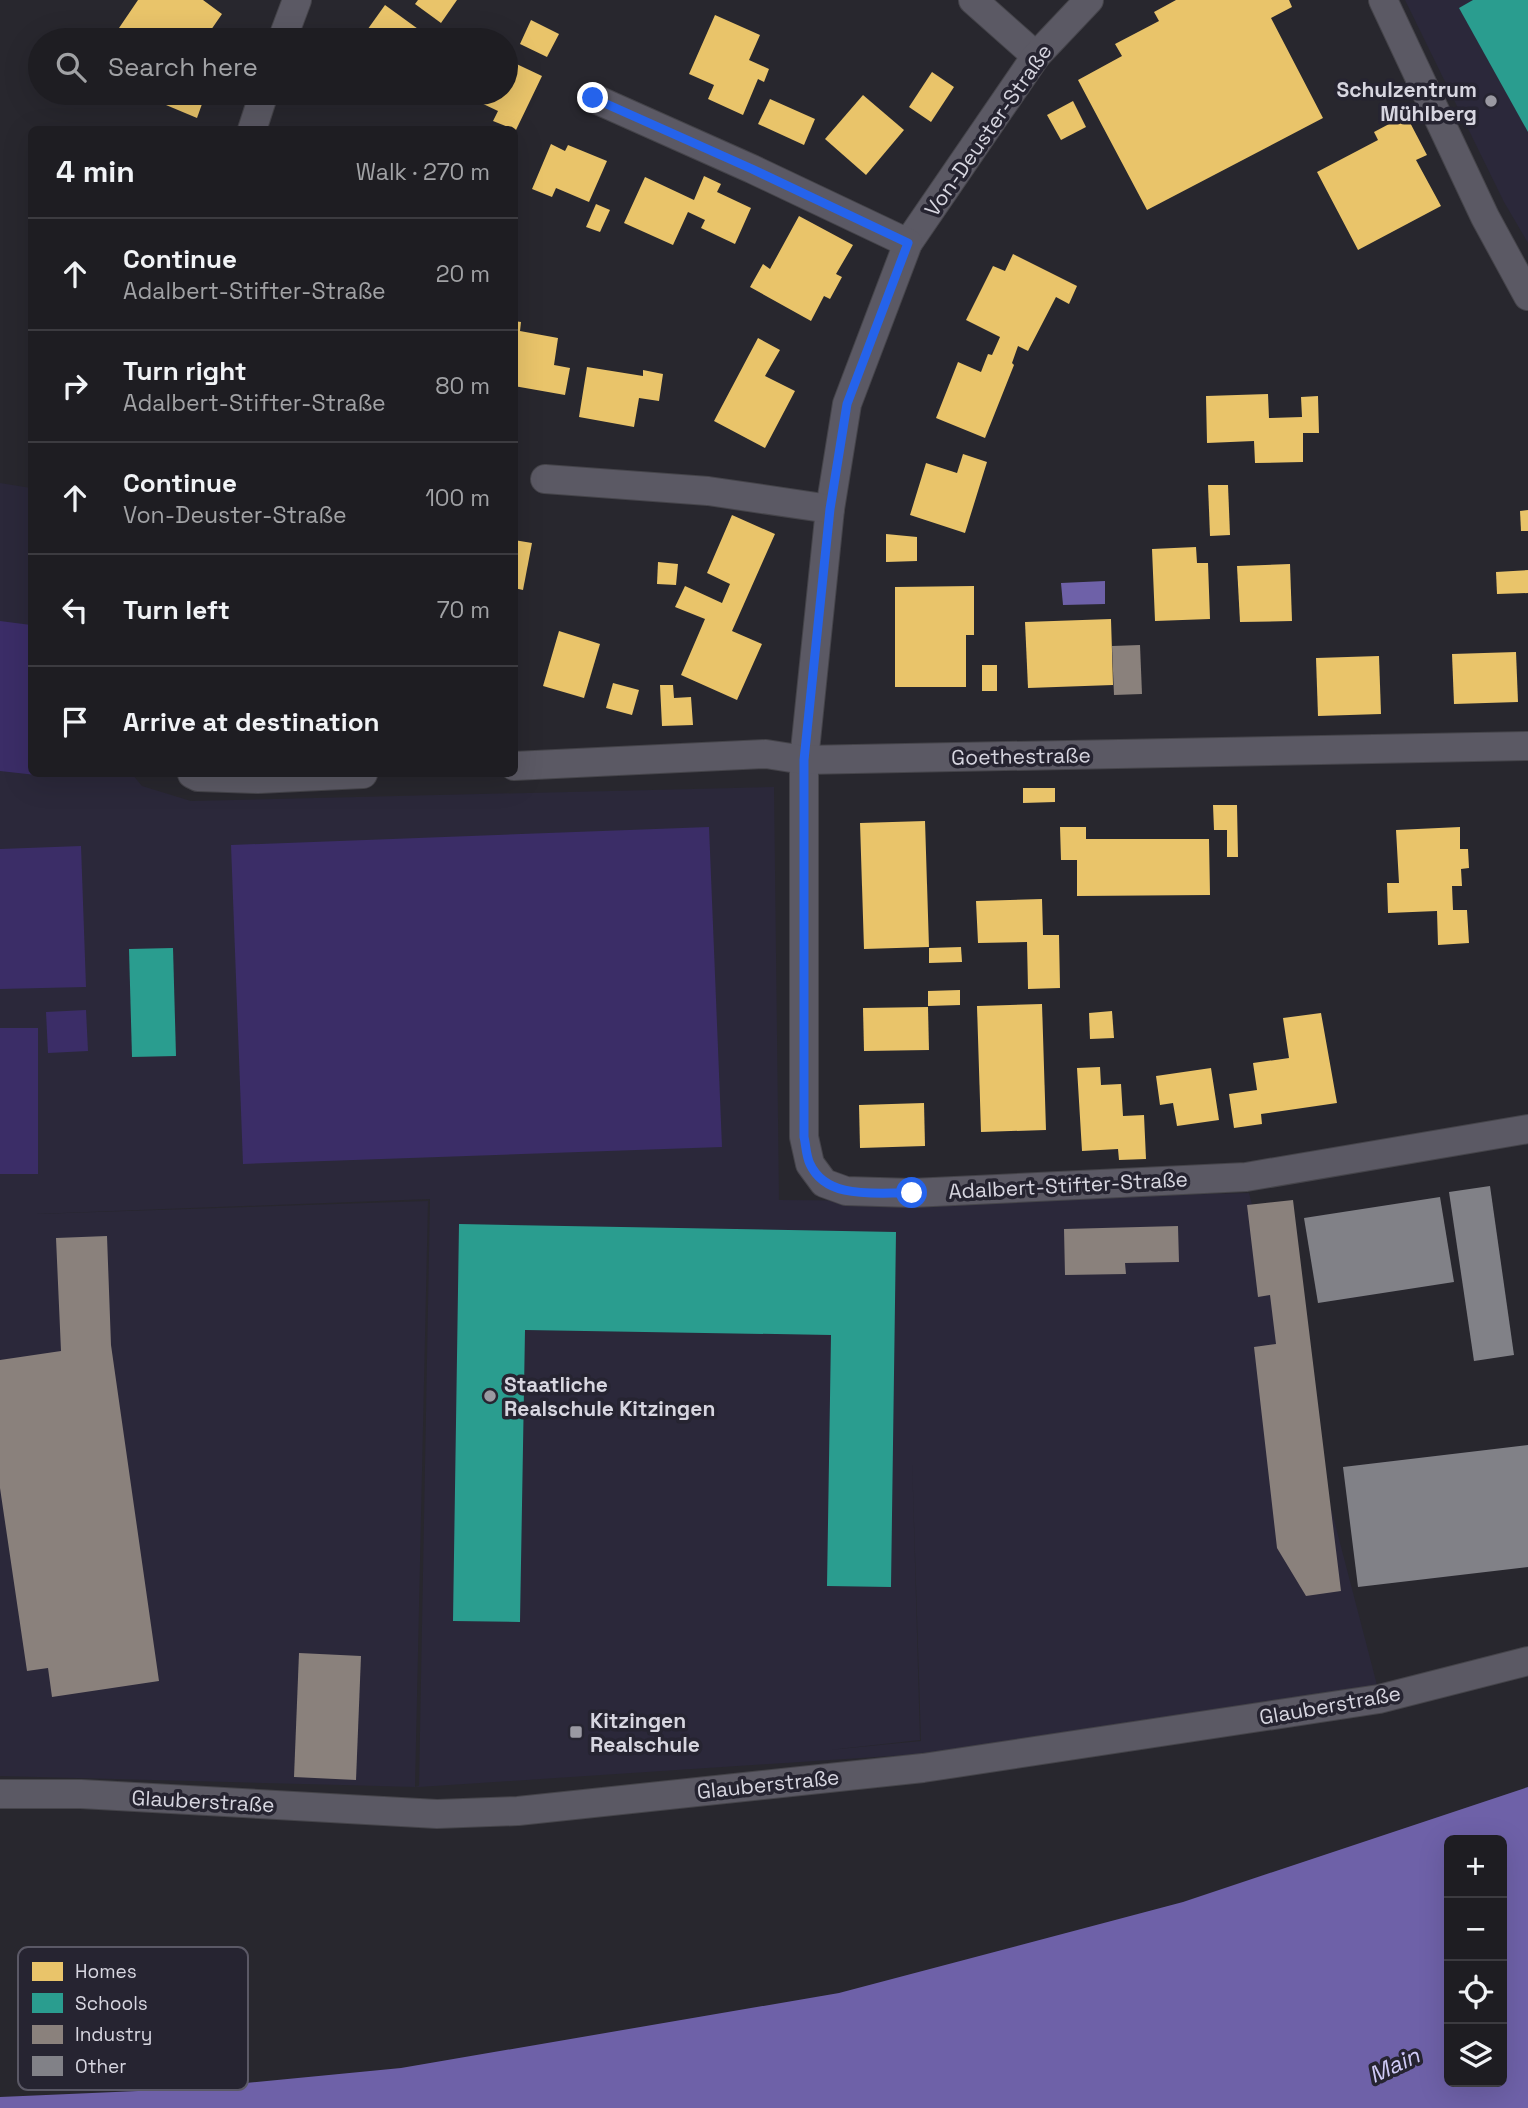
<!DOCTYPE html>
<html lang="en">
<head>
<meta charset="utf-8">
<style>
	body { margin:0; font-family:"Space Grotesk",sans-serif; background:#26262a; color:#f1f3f6 }
	.controls { position:absolute; right:21px; bottom:21px; display:grid; overflow:hidden; border-radius:10px; box-shadow:0 7px 28px #0002 }
	.controls button { width:63px; height:63px; display:grid; place-items:center; padding:0; border:0; border-bottom:2px solid #3c3b40; background:#1e1d22; color:#f1f3f6; font:35px sans-serif }
	.stop { position:absolute; width:21px; height:21px; margin:-16px; border:5px solid #2563eb; border-radius:50%; background:#fff }
	.stop.end { background:#2563eb; border-color:#fff; box-shadow:0 2px 7px #0008 }
	.list { margin:0; padding:0; list-style:none }
	h2 { display:flex; justify-content:space-between; align-items:center; height:91px; margin:0; padding:0 28px; font-size:30px }
	h2 small { font-size:23px; font-weight:400; color:#a1a2a5 }
	.list li { display:grid; grid-template-columns:46px 1fr auto; gap:21px; align-items:center; box-sizing:border-box; height:112px; padding:0 28px; border-top:2px solid #3c3b40 }
	.list b { display:block; font-size:26px; white-space:nowrap }
	.list p { margin:0; font-size:23px; white-space:nowrap; color:#a1a2a5 }
	.list em { font-size:23px; font-style:normal; color:#a1a2a5 }
	.icon { flex:none; width:38px; height:38px; fill:none; stroke:currentColor; stroke-width:2; stroke-linecap:round; stroke-linejoin:round }
	.map { position:relative; flex:none; width:1528px; height:2108px; overflow:hidden }
	.search { position:absolute; background:#1e1d22; box-shadow:0 7px 28px #0002; left:28px; top:28px; width:490px; height:77px; display:flex; align-items:center; gap:18px; box-sizing:border-box; padding:0 24px; border-radius:38px; color:#a1a2a5; font-size:26px }
	.panel { position:absolute; background:#1e1d22; box-shadow:0 7px 28px #0002; left:28px; top:126px; width:490px; height:651px; border-radius:10px }
	.map>svg:first-child { display:block }
</style>
</head>
<body>
<div class="map">
<svg width="1528" height="2108" viewBox="0 0 1528 2108">
	<rect width="100%" height="100%" fill="#28272e"/>
	<!-- built -->
	<g fill="#2b283a" fill-rule="evenodd">
		<path d="M1405 0H1528V243L1504 202Z"/>
		<path d="M0 483 31 488 32 774H132L142 786 191 801 774 787 779 1200 905 1201 1249 1193 1377 1685 922 1754 419 1787 0 1776ZM430 1199 419 1786 415 1787 428 1201 36 1214ZM912 1458 921 1741 829 1750 920 1740Z"/>
	</g>
	<!-- green -->
	<g fill="#3b2d67">
		<path d="M0 621 31 625 32 774H45V776L0 771Z"/>
		<path d="M709 827 722 1147 243 1164 231 845Z"/>
		<path d="M81 846 86 987 0 989V849Z"/>
		<path d="M86 1010 88 1051 48 1053 46 1012Z"/>
		<rect x="0" y="1028" width="38" height="146"/>
	</g>
	<!-- water -->
	<g fill="#6e61a8" fill-rule="evenodd">
		<path d="M1105 581V604L1063 605 1061 583Z"/>
		<path d="M1528 1787V2108H0V2097L184 2089 401 2068 839 1993 1183 1902ZM1449 1840H1502V2082H1449Z"/>
	</g>
	<!-- homes -->
	<g fill="#e9c46a">
		<path d="M138 0H203L222 14 204 40 111 39V30L119 28Z"/>
		<path d="M418 0H457L441 23 415 4Z"/>
		<path d="M1176 0H1289L1292 7 1271 18 1323 118 1147 210 1078 80 1122 56 1115 44 1159 21 1154 12Z"/>
		<path d="M385 5 425 34 420 40H360Z"/>
		<path d="M715 15 760 35 749 60 769 69 764 82 758 79 743 115 708 99 714 85 689 74Z"/>
		<path d="M531 20 559 34 547 57 520 44Z"/>
		<path d="M506 59 542 76 516 130 493 121 498 111 460 93H506Z"/>
		<path d="M932 72 954 87 931 122 909 107Z"/>
		<path d="M171 93 202 104 197 118 166 105Z"/>
		<path d="M863 95 904 130 866 175 825 139Z"/>
		<path d="M770 99 815 119 804 145 758 124Z"/>
		<path d="M1073 101 1086 127 1061 140 1047 115Z"/>
		<path d="M1406 115 1427 155 1416 160 1441 206 1358 250 1317 172 1378 140 1374 132Z"/>
		<path d="M551 144 565 151 568 145 607 161 589 202 556 188 552 197 532 189Z"/>
		<path d="M704 176 721 184 717 192 751 208 735 244 701 228 705 220 688 212 673 245 624 223 645 177 694 200Z"/>
		<path d="M596 204 610 210 600 232 586 227Z"/>
		<path d="M799 216 853 245 836 274 842 277 830 299 824 296 811 321 750 287 763 264 770 269Z"/>
		<path d="M1013 254 1077 286 1069 304 1056 297 1028 351 1018 346 1012 363 1014 365 985 438 936 418 958 362 981 372 988 354 992 355 1000 337 966 320 993 266 1005 271Z"/>
		<path d="M514 321 521 322 520 331 558 338 554 365 570 368 565 395 514 386Z"/>
		<path d="M758 338 780 350 765 376 795 391 765 448 714 421Z"/>
		<path d="M587 367 643 376V370L663 374 659 401 639 398 634 427 579 417Z"/>
		<path d="M1268 394 1269 418 1302 417 1301 397 1318 396 1319 433H1303V462L1255 463 1254 441 1207 443 1206 396Z"/>
		<path d="M963 454 987 462 965 533 910 515 926 463 957 473Z"/>
		<path d="M1208 485H1228L1230 535 1210 536Z"/>
		<path d="M1528 510V531H1521L1520 511Z"/>
		<path d="M732 515 775 534 732 631 762 644 737 700 681 675 705 619 675 607 685 586 722 603 730 584 707 573Z"/>
		<path d="M886 534 917 537V561L886 562Z"/>
		<path d="M514 540 532 543 523 590 514 588Z"/>
		<path d="M1196 547 1197 563H1208L1210 619 1155 621 1152 549Z"/>
		<path d="M658 562 678 564 676 585 657 584Z"/>
		<path d="M1290 564 1292 621 1240 622 1237 566Z"/>
		<path d="M1528 570V593L1497 594 1496 572Z"/>
		<path d="M974 586V635H966V687H895V587Z"/>
		<path d="M1111 619 1113 685 1028 688 1025 622Z"/>
		<path d="M559 631 600 644 584 698 543 686Z"/>
		<path d="M1516 652 1518 702 1454 704 1452 654Z"/>
		<path d="M1379 656 1381 714 1318 716 1316 658Z"/>
		<rect x="982" y="665" width="15" height="26"/>
		<path d="M613 683 639 690 632 715 606 708Z"/>
		<path d="M660 685H673L674 698 691 697 693 725 662 726Z"/>
		<path d="M1023 788H1055V802L1023 803Z"/>
		<path d="M1213 805H1237L1238 857H1227V830H1214Z"/>
		<path d="M925 821 929 947 864 949 860 823Z"/>
		<path d="M1060 827H1086V839H1209L1210 895 1077 896V860H1061Z"/>
		<path d="M1460 827V849H1468L1469 868 1461 869 1462 886H1452L1453 910H1467L1469 943 1438 945 1437 911 1388 913 1387 883H1399L1396 830Z"/>
		<path d="M1042 899 1043 935H1059L1060 988 1028 989 1027 942 978 943 976 901Z"/>
		<path d="M961 947 962 962 929 963V948Z"/>
		<path d="M960 990V1005L928 1006V991Z"/>
		<path d="M1042 1004 1046 1130 981 1132 977 1006Z"/>
		<path d="M928 1007 929 1050 864 1051 863 1008Z"/>
		<path d="M1112 1011 1114 1038 1090 1039 1089 1013Z"/>
		<path d="M1321 1013 1337 1103 1261 1114 1262 1124 1234 1128 1229 1094 1257 1090 1253 1063 1289 1058 1283 1018Z"/>
		<path d="M1100 1067 1101 1085 1121 1084 1123 1116 1144 1115 1146 1159 1119 1160 1118 1149 1082 1151 1077 1068Z"/>
		<path d="M1211 1068 1219 1120 1177 1126 1173 1103 1160 1105 1156 1076Z"/>
		<path d="M924 1103 925 1146 860 1148 859 1105Z"/>
	</g>
	<!-- schools -->
	<g fill="#2a9d8f">
		<path d="M1473 0H1528V132L1459 8Z"/>
		<path d="M173 948 176 1056 132 1057 129 949Z"/>
		<path d="M459 1224 896 1232 891 1587 827 1586 831 1335 525 1330 520 1622 453 1621Z"/>
	</g>
	<!-- industry -->
	<g fill="#8a817c">
		<path d="M1140 645 1142 694 1114 695 1112 646Z"/>
		<path d="M1293 1200 1341 1591 1306 1596 1277 1548 1254 1347 1276 1344 1270 1295 1258 1297 1247 1205Z"/>
		<path d="M1178 1226 1179 1262 1125 1263 1126 1274 1065 1275 1064 1229Z"/>
		<path d="M107 1236 111 1345 159 1681 52 1697 48 1668 27 1671 0 1488V1360L61 1351 56 1238Z"/>
		<path d="M299 1653 361 1656 356 1780 294 1777Z"/>
	</g>
	<!-- building -->
	<g fill="#818187">
		<path d="M1490 1186 1514 1355 1474 1361 1449 1192Z"/>
		<path d="M1440 1197 1454 1282 1318 1303 1304 1218Z"/>
		<path d="M1528 1445V1567L1358 1587 1343 1467Z"/>
	</g>
	<g fill="none" stroke-linecap="round" stroke-linejoin="round">
		<defs>
			<g id="street">
				<path d="M973 0 1036 56"/>
				<path d="M1089 0 1036 56 908 243 847 404 830 509 804 760V1137L810 1164 824 1183 846 1191 912 1193 1246 1177 1528 1129"/>
				<path d="M1383 0 1485 217 1528 296"/>
				<path d="M282 40 297 0"/>
				<path d="M593 98 752 169 908 243"/>
				<path d="M252 130 264 93"/>
				<path d="M545 479 708 491 830 509"/>
				<path d="M514 766 766 754 804 760 1528 746"/>
				<path d="M192 774 198 777 258 779 363 774"/>
				<path d="M0 1794H81L437 1814 518 1811 923 1768 1379 1699 1528 1661"/>
			</g>
		</defs>
		<!-- street casing -->
		<use href="#street" stroke="#45444a" stroke-width="30"/>
		<!-- street -->
		<use href="#street" stroke="#5b5964" stroke-width="28"/>
	</g>
	<g fill="none" stroke-linecap="round" stroke-linejoin="round">
		<!-- route -->
		<path stroke="#2563eb" stroke-width="9" d="M593 98 752 169 908 243 847 404 830 509 804 760V1137C806 1145 806 1156 810 1164 827 1201 878 1192 912 1193"/>
	</g>
	<!-- markers -->
	<g fill="#9a99a2" stroke="#262431" stroke-width="2.5">
		<circle cx="1491" cy="101" r="7"/>
		<circle cx="490" cy="1396" r="7"/>
		<rect x="569" y="1725" width="14" height="14" rx="3.5"/>
	</g>
	<g text-anchor="middle" dominant-baseline="central" stroke-width="7" stroke-linejoin="round" paint-order="stroke">
		<!-- poi labels -->
		<g font-size="21" font-weight="bold" fill="#d7d6e0" stroke="#262431" text-anchor="start">
			<text x="1477" y="89" text-anchor="end">Schulzentrum<tspan x="1477" dy="24">Mühlberg</tspan></text>
			<text x="504" y="1384">Staatliche<tspan x="504" dy="24">Realschule Kitzingen</tspan></text>
			<text x="590" y="1720">Kitzingen<tspan x="590" dy="24">Realschule</tspan></text>
		</g>
		<!-- street labels -->
		<g font-size="21" fill="#d7d6e0" stroke="#262431">
			<text transform="translate(988 130) rotate(-55)">Von-Deuster-Straße</text>
			<text transform="translate(1021 756) rotate(-1)">Goethestraße</text>
			<text transform="translate(1068 1185) rotate(-3)">Adalbert-Stifter-Straße</text>
			<text transform="translate(1330 1705) rotate(-10)">Glauberstraße</text>
			<text transform="translate(768 1784) rotate(-6)">Glauberstraße</text>
			<text transform="translate(203 1801) rotate(3)">Glauberstraße</text>
		</g>
		<!-- water labels -->
		<g font-size="23" font-style="italic" fill="#d0cbf6" stroke="#262431">
			<text transform="translate(1394 2065) rotate(-25)">Main</text>
		</g>
	</g>
	<!-- legend -->
	<rect x="18" y="1947" width="230" height="143" rx="10" fill="#262431" stroke="#5b5966" stroke-width="2"/>
	<rect x="32" y="1962" width="31" height="19" fill="#e9c46a"/>
	<rect x="32" y="1993" width="31" height="20" fill="#2a9d8f"/>
	<rect x="32" y="2025" width="31" height="19" fill="#8a817c"/>
	<rect x="32" y="2056" width="31" height="20" fill="#818187"/>
	<g font-size="19" fill="#d7d6e0">
		<text x="75" y="1978">Homes</text>
		<text x="75" y="2010">Schools</text>
		<text x="75" y="2041">Industry</text>
		<text x="75" y="2073">Other</text>
	</g>
</svg>
<div class="controls">
<button>+</button>
<button>−</button>
<button><svg class="icon" aria-label="locate" viewBox="0 0 24 24"><circle cx="12" cy="12" r="6"/><path d="M12 2v4M12 18v4M2 12h4M18 12h4"/></svg></button>
<button><svg class="icon" aria-label="layers" viewBox="0 0 24 24"><path d="M12 4l9 5-9 5-9-5zM3 14l9 5 9-5"/></svg></button>
</div>
<div class="stop" style="left:912px;top:1193px"></div>
<div class="stop end" style="left:593px;top:98px"></div>
<div class="search"><svg class="icon" aria-label="search" viewBox="0 0 24 24"><circle cx="10" cy="10" r="6"/><path d="M15 15l6 6"/></svg>Search here</div>
<section class="panel">
<h2>4 min<small>Walk · 270 m</small></h2>
<ul class="list">
<li><svg class="icon" aria-label="ahead" viewBox="0 0 24 24"><path d="M12 20V5M6 11l6-6 6 6"/></svg><div><b>Continue</b><p>Adalbert-Stifter-Straße</p></div><em>20 m</em></li>
<li><svg class="icon" aria-label="right" viewBox="0 0 24 24"><path d="M7 20v-9h11M14 6l5 5-5 5"/></svg><div><b>Turn right</b><p>Adalbert-Stifter-Straße</p></div><em>80 m</em></li>
<li><svg class="icon" aria-label="ahead" viewBox="0 0 24 24"><path d="M12 20V5M6 11l6-6 6 6"/></svg><div><b>Continue</b><p>Von-Deuster-Straße</p></div><em>100 m</em></li>
<li><svg class="icon" aria-label="left" viewBox="0 0 24 24"><path d="M17 20v-9H6M10 6l-5 5 5 5"/></svg><div><b>Turn left</b></div><em>70 m</em></li>
<li><svg class="icon" aria-label="arrive" viewBox="0 0 24 24"><path d="M6 21V4h12l-3 4 3 4H6"/></svg><div><b>Arrive at destination</b></div></li>
</ul>
</section>
</div>
</body>
</html>
